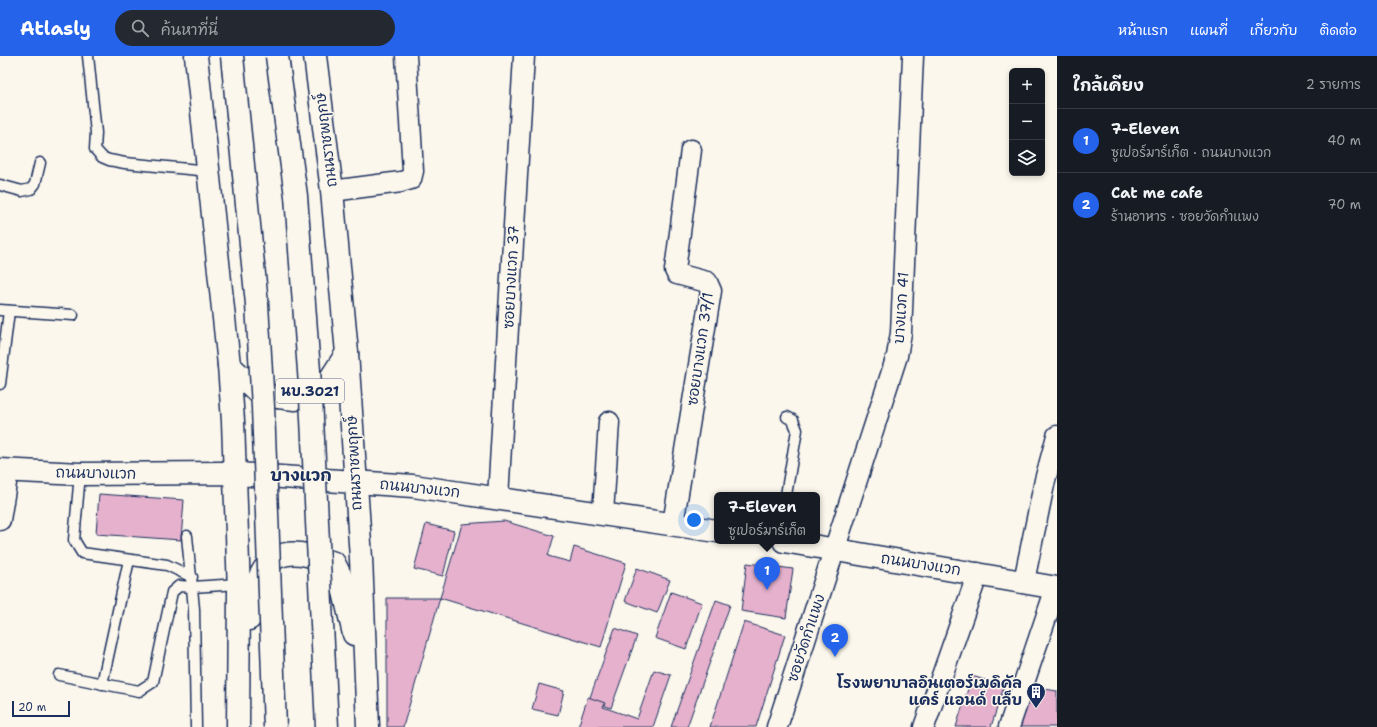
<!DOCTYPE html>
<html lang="th">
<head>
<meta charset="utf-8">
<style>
	body { margin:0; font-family:"Shantell Sans","Playpen Sans Thai",sans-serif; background:#242831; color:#f1f3f6 }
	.controls { position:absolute; right:12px; top:12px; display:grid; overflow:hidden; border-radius:6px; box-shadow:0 2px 6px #0003 }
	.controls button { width:36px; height:36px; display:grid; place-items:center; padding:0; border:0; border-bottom:1px solid #363941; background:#171b24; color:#f1f3f6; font:20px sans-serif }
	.scale { position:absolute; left:12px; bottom:10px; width:58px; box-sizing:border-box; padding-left:4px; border:2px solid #1b2f5e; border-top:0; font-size:11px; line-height:14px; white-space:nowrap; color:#1b2f5e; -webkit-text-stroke:3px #fbf7ec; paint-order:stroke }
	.you { position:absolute; left:694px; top:464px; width:14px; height:14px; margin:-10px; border:3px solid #fff; border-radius:50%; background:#1a73e8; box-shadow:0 0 0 6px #1a73e833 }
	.badge { display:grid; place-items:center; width:26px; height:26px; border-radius:50%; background:#2563eb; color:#fff; font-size:13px; font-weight:700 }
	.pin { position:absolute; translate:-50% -33px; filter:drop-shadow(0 1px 2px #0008) }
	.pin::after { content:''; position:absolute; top:21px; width:14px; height:12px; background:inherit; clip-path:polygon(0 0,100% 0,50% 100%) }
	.popup { position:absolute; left:714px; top:436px; width:106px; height:52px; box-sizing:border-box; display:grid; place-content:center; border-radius:6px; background:#171b24; filter:drop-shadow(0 1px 3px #0005); font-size:13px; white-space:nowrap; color:#9ea1a6 }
	.popup b { font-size:15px; color:#f1f3f6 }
	.popup::after { content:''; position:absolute; left:50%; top:100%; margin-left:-8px; border:8px solid transparent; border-top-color:#171b24 }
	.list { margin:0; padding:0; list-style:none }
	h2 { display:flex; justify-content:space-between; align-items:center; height:52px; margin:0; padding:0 16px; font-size:17px }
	h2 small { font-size:13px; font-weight:400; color:#9ea1a6 }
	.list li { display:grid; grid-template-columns:26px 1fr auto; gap:12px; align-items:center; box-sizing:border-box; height:64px; padding:0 16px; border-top:1px solid #363941 }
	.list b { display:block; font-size:15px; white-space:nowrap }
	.list p { margin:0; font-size:13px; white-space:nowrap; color:#9ea1a6 }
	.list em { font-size:13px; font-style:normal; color:#9ea1a6 }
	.icon { flex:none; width:22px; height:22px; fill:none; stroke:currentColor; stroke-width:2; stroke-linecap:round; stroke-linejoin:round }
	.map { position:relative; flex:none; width:1057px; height:671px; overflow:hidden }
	header { display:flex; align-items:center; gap:24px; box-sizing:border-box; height:56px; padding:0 20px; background:#2563eb; color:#fff }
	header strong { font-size:19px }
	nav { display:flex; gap:22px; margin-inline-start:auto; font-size:14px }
	.search { width:280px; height:36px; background:#242831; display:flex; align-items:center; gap:10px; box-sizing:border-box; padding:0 14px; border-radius:22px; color:#9ea1a6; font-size:15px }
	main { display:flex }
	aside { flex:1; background:#171b24 }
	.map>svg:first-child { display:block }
</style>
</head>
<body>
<header>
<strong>Atlasly</strong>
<div class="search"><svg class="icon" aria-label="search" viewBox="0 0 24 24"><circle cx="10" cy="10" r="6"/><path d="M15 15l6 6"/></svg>ค้นหาที่นี่</div>
<nav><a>หน้าแรก</a><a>แผนที่</a><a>เกี่ยวกับ</a><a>ติดต่อ</a></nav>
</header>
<main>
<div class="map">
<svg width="1057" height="671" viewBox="0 0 1057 671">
	<rect width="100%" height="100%" fill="#fbf7ec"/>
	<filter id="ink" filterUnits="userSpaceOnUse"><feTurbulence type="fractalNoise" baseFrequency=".025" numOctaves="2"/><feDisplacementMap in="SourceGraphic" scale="8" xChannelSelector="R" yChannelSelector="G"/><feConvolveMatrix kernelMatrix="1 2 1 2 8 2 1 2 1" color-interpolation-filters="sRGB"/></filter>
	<g filter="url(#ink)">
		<!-- building -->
		<g fill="#e5b1cd" stroke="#1b2f5e">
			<path d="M99 438 184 444 181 484 96 478Z"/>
			<path d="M504 465 554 480 548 500 570 506 574 491 626 507 601 591 440 542 462 468Z"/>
			<path d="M426 468 454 475 443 520 414 513Z"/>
			<path d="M747 507 793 513 786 562 741 555Z"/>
			<path d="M637 512 670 524 657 557 625 545Z"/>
			<path d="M671 536 702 547 686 593 655 582Z"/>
			<path d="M387 542H440L403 671H387Z"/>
			<path d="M716 544 730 549 687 671H671Z"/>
			<path d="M744 566 785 579 756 671H710Z"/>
			<path d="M615 572 637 580 611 652 589 644Z"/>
			<path d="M654 614 671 619 653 671H578L588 641 605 647 603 651 637 663Z"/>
			<path d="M972 620 1004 630 991 671H956Z"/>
			<path d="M539 628 564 635 558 659 532 653Z"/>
			<path d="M1020 629 1057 635V671H1012Z"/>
		</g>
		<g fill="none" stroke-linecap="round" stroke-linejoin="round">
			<defs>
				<g id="service">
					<path d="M88 0 96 77 95 93 102 101 109 104 125 107 209 115"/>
					<path d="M0 129 22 135 31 133 35 128 40 107"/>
					<path d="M0 254 73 259"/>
					<path d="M0 328 9 255"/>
					<path d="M80 418 74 484 82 497 167 509 192 521"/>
					<path d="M786 439 797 374 793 364 787 361"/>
					<path d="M187 480 194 553 196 671"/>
					<path d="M59 619 139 635 153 626 172 536 179 530 192 531 239 528"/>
					<path d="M102 628 129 504"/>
				</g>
				<g id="minor">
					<path d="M332 135 401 126 411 123 413 115 406 0"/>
					<path d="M498 442 524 0"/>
					<path d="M603 457 609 366"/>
					<path d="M0 464 8 415"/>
					<path d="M673 468 711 235 707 226 677 218 675 214 691 94"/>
					<path d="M1024 525 1045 424 1057 380"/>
					<path d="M777 671 897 300 901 277 913 0"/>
					<path d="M924 671 978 517"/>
					<path d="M1009 671 1056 532"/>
				</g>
				<g id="secondary">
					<path d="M196 0 229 309 233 365 239 535 238 671"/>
					<path d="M315 0 332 135 347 297 361 502 368 671"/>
					<path d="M229 309 261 339 295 343 316 338 325 331 347 297"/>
					<path d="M0 414 80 418 223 417 413 430 717 475"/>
					<path d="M784 485 1057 532"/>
					<path d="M249 563C255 530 261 489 307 499 316 501 325 504 334 507L340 519 354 578"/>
				</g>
			</defs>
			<!-- service casing -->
			<use href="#service" stroke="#1b2f5e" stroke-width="13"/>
			<!-- minor casing -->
			<use href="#minor" stroke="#1b2f5e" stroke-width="23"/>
			<!-- secondary casing -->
			<use href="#secondary" stroke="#1b2f5e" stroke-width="25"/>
			<!-- service -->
			<use href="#service" stroke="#fbf7ec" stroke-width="10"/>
			<!-- minor -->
			<use href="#minor" stroke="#fbf7ec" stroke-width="20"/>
			<!-- secondary -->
			<use href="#secondary" stroke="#fbf7ec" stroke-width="22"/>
			<defs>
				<g id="primary-bridge">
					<path d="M232 0 257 248 263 351 275 671"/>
					<path d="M277 0 296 140 311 342 327 671"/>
				</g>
			</defs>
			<!-- primary-bridge casing -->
			<use href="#primary-bridge" stroke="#1b2f5e" stroke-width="25" stroke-linecap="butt"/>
			<!-- primary-bridge -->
			<use href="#primary-bridge" stroke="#fbf7ec" stroke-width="22"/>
		</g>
	</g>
	<!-- icons -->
	<defs>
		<symbol id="building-pin" viewBox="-11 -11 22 30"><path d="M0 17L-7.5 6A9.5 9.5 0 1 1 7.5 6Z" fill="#1b2f5e" stroke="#fbf7ec"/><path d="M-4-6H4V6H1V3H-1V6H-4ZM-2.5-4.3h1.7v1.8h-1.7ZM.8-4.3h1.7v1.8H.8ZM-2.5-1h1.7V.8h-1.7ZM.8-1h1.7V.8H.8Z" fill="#fff"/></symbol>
	</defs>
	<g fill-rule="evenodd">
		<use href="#building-pin" x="1025" y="625" width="22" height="30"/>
	</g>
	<g text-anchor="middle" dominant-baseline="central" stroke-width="3" stroke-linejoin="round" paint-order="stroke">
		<!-- shield labels -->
		<rect fill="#fbf7ec" stroke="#5e6b89" stroke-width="1" x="276" y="323" width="68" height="24" rx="3"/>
		<g font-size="14" font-weight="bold" fill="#1b2f5e">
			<text x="310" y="335">นบ.3021</text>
		</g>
		<!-- street labels -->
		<g font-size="15" fill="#1b2f5e" stroke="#fbf7ec">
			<text transform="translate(326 84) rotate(-97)">ถนนราชพฤกษ์</text>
			<text transform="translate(511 221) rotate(-87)">ซอยบางแวก 37</text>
			<text transform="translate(901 252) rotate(-86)">บางแวก 41</text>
			<text transform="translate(700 293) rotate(-82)">ซอยบางแวก 37/1</text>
			<text transform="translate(354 407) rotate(-93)">ถนนราชพฤกษ์</text>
			<text transform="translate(96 417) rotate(1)">ถนนบางแวก</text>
			<text transform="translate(420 432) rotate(6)">ถนนบางแวก</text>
			<text transform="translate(921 508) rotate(9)">ถนนบางแวก</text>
			<text transform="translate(806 582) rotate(-72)">ซอยวัดกำแพง</text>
		</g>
		<!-- poi labels -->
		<g font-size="15" font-weight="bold" fill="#1b2f5e" stroke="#fbf7ec" text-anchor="end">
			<text x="1022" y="627">โรงพยาบาลอินเตอร์เมดิคัล<tspan x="1022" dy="17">แคร์ แอนด์ แล็บ</tspan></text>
		</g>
		<!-- quarter labels -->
		<g font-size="17" font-weight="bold" fill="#1b2f5e" stroke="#fbf7ec">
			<text x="301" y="419">บางแวก</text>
		</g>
	</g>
</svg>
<div class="controls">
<button>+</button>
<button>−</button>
<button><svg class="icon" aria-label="layers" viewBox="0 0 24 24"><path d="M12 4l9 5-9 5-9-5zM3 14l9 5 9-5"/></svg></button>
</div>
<div class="scale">20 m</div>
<div class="you"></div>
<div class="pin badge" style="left:767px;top:534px">1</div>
<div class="popup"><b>7-Eleven</b>ซูเปอร์มาร์เก็ต</div>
<div class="pin badge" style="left:835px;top:601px">2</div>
</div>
<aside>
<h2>ใกล้เคียง<small>2 รายการ</small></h2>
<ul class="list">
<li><span class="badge">1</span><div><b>7-Eleven</b><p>ซูเปอร์มาร์เก็ต · ถนนบางแวก</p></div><em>40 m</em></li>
<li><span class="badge">2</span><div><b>Cat me cafe</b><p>ร้านอาหาร · ซอยวัดกำแพง</p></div><em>70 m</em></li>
</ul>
</aside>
</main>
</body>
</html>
